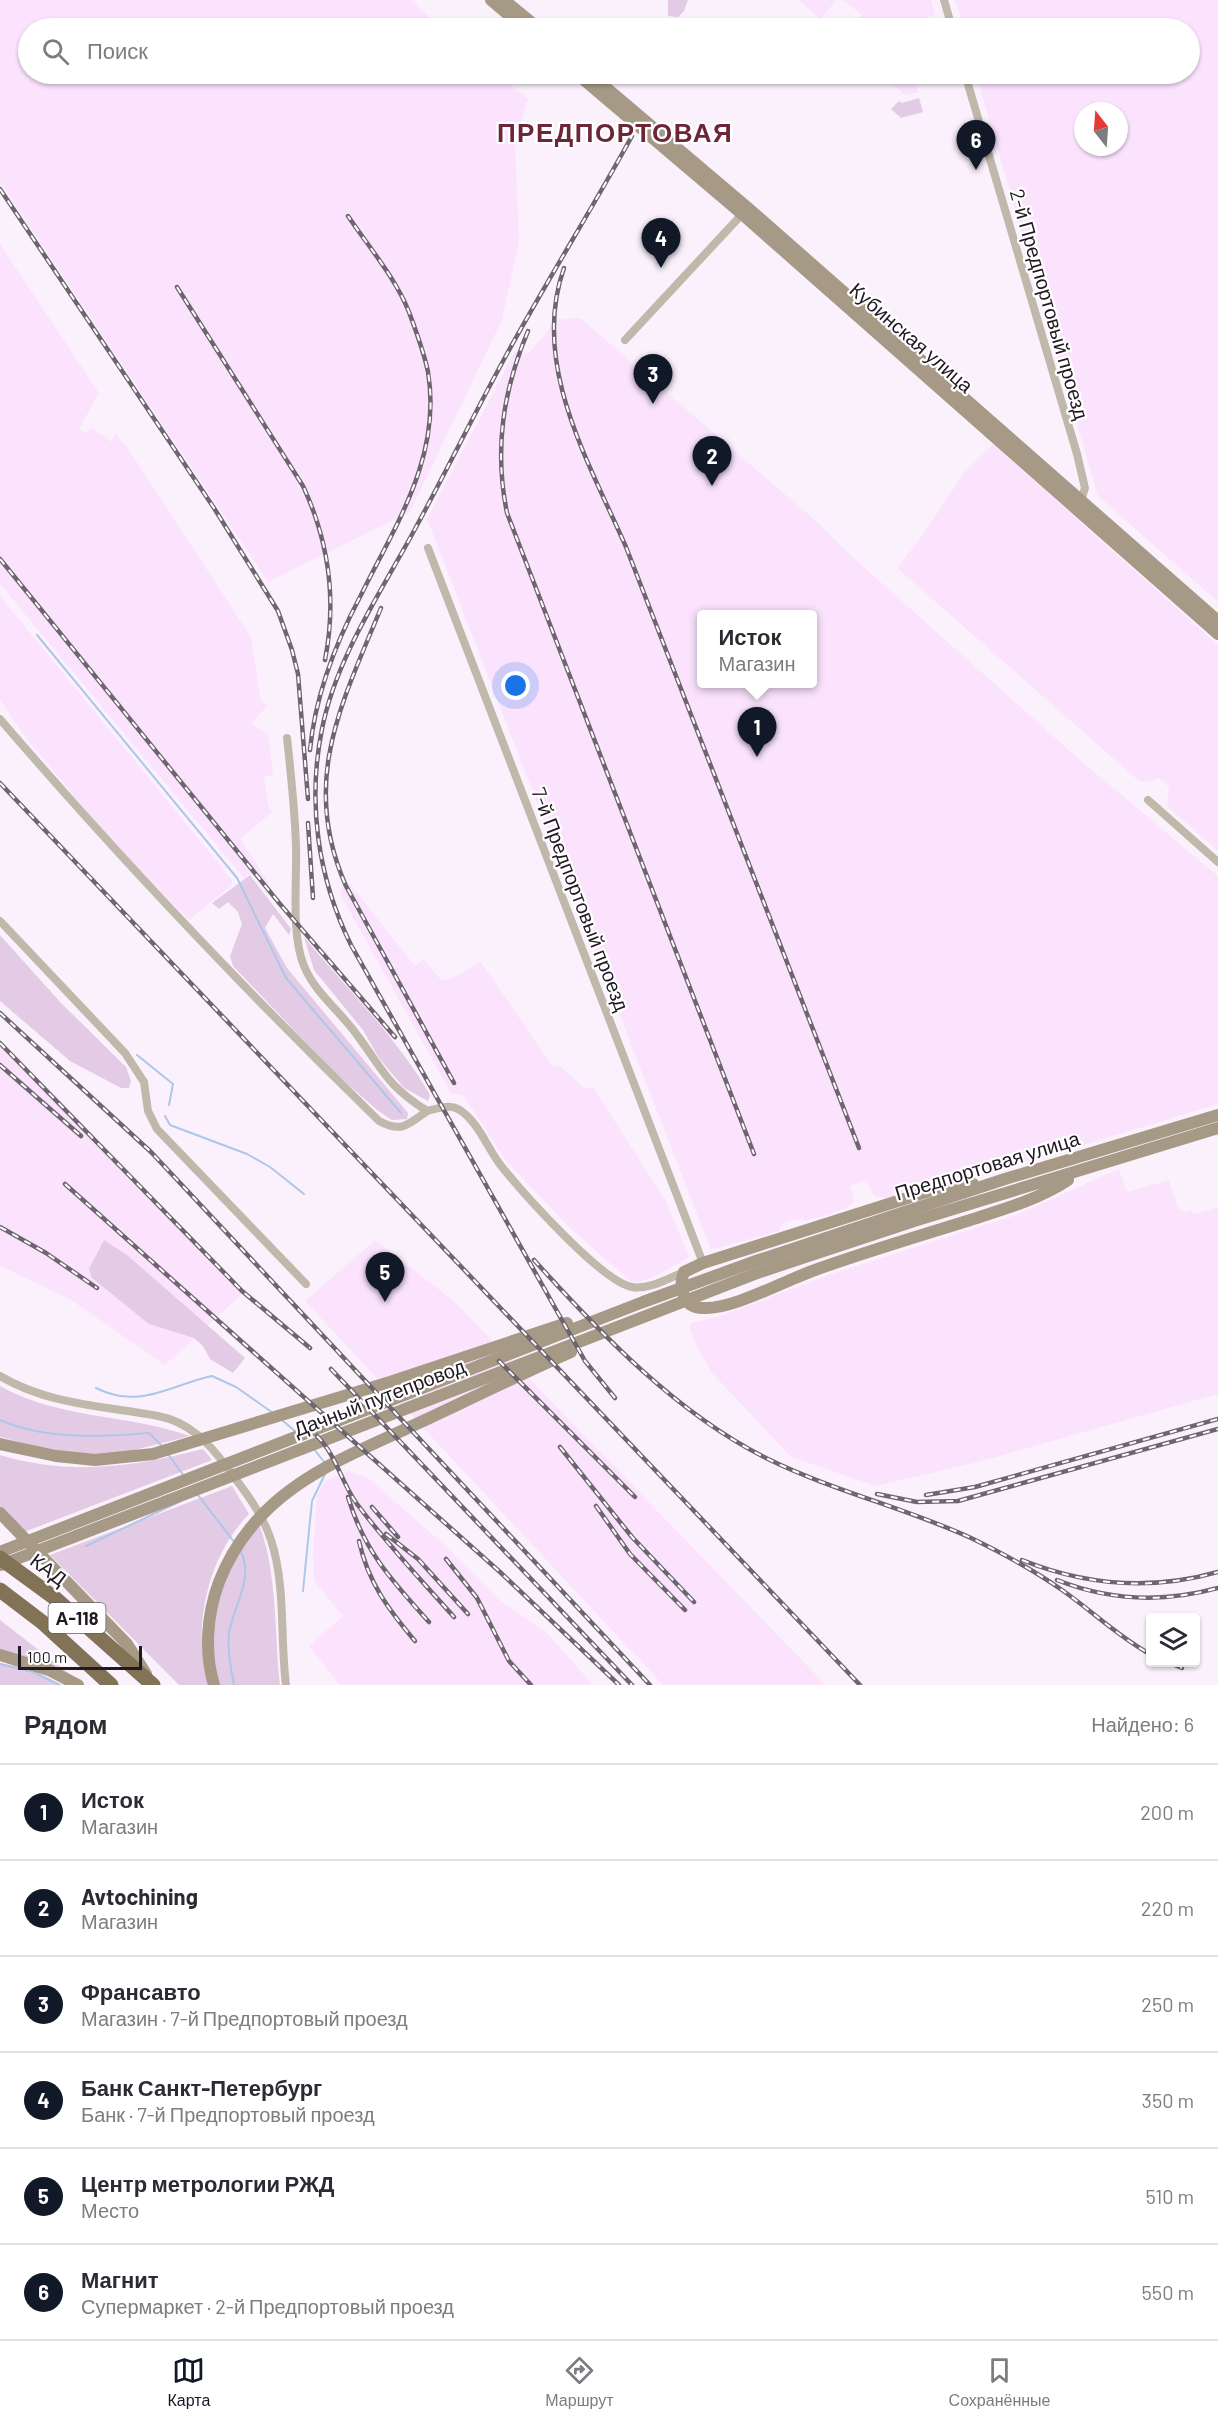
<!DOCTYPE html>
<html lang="ru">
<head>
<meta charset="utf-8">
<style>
	body { margin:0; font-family:Barlow,sans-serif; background:#f2f2f3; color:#2b2b33 }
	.controls { position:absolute; right:18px; bottom:18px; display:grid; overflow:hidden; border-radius:6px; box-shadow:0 2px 4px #0004 }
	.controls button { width:54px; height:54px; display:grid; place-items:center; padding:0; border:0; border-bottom:2px solid #e1e1e2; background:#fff; color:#2b2b33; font:30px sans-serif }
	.compass { position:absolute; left:1074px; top:102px; width:54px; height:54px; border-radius:50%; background:#fff; box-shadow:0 2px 4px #0004; rotate:343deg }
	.scale { position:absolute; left:18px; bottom:15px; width:124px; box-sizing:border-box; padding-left:6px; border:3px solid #211922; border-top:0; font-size:16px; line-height:21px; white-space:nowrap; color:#211922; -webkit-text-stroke:4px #fff; paint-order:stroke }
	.you { position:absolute; left:516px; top:686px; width:21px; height:21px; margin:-15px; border:4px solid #fff; border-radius:50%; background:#1a73e8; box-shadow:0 0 0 9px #1a73e833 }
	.badge { display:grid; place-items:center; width:39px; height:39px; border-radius:50%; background:#111827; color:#fff; font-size:20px; font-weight:700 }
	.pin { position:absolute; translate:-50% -50px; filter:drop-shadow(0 2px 3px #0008) }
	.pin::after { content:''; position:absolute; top:32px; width:21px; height:18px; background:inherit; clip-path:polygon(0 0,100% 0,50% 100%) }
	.popup { position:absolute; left:697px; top:610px; width:120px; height:78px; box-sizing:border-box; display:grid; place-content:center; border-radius:6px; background:#fff; filter:drop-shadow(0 2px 4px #0005); font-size:20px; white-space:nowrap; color:#7c7c81 }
	.popup b { font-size:22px; color:#2b2b33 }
	.popup::after { content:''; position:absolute; left:50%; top:100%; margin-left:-12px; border:12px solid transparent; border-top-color:#fff }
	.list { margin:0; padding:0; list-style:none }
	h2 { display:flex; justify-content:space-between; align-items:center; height:78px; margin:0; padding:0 24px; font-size:26px }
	h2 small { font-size:20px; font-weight:400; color:#7c7c81 }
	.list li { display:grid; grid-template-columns:39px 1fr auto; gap:18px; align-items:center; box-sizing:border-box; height:96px; padding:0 24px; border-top:2px solid #e1e1e2 }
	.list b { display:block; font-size:22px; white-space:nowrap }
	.list p { margin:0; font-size:20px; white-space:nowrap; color:#7c7c81 }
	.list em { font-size:20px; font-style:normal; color:#7c7c81 }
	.icon { flex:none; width:33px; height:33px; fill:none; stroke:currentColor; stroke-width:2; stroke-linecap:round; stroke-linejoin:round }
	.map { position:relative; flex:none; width:1218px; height:1685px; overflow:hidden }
	.search { position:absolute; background:#fff; box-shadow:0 2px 4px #0004; left:18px; right:18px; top:18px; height:66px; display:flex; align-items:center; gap:15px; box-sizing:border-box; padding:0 21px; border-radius:33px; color:#7c7c81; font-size:22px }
	.sheet { height:654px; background:#fff }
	nav { display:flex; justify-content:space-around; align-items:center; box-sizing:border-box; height:84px; border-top:2px solid #e1e1e2; background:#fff; font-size:16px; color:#7c7c81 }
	nav a { display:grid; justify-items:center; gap:3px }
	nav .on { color:#111827 }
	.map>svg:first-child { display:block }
</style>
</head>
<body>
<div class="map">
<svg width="1218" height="1685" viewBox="0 0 1218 1685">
	<rect width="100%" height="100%" fill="#fbf1fc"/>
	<!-- built -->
	<g fill="#fbe3fe" fill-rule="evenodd">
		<path d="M0 0H411L441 28H28V74H498L528 99 515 142 519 241 502 320 410 512 268 582 0 182Z"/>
		<path d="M798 0H836L821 19Z"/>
		<path d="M843 0H931L935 15 915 21 889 22 892 28 914 23 916 28H851L862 15Z"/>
		<path d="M955 0H1218V602L1098 496 976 74H1190V28H964ZM1083 111H1119V147H1083Z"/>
		<path d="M880 74H916L913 75 918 92 905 95Z"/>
		<path d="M0 244 99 393 79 429 86 433 91 427 111 442 115 433 127 447 251 637 261 701 267 706 251 724 268 734 273 775 264 777 268 805 272 812 240 839 269 883 263 887 250 873 244 878 0 584Z"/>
		<path d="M580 318 816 521 847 552 1081 761 1218 876V1104L982 1176 945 1179 887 1198 874 1196 867 1180 850 1186 854 1201 848 1208 807 1221 798 1219 782 1223 779 1231 711 1250 427 519 515 351 524 355 530 352 549 329 552 320ZM702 614H813V684H702Z"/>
		<path d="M993 444 1218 645V851L1167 806 1169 788 1164 782 1158 778 1150 782 1139 781 897 568 922 536 964 473Z"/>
		<path d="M0 596 232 880V885L189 920 108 837 23 734 0 700Z"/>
		<path d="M350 884 415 966 424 959 441 980H449L481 962 553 1067 559 1065 585 1089 593 1087 667 1203 689 1257 658 1275 639 1282 630 1281 568 1226 506 1161 464 1096 451 1093 340 894 342 888Z"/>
		<path d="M0 1045 244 1292 165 1365 71 1300 0 1266Z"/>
		<path d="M1119 1169 1127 1192 1169 1180 1178 1208 1184 1212 1192 1210 1193 1214 1218 1207V1394L978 1462 876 1486 791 1457 712 1373 696 1345 689 1325 695 1322 723 1315 828 1275 1016 1215Z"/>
		<path d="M375 1240 454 1301 826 1685H663L305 1301Z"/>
		<path d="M349 1471 368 1478 441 1542 497 1598 548 1634 593 1685H340L309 1646 343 1616 314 1581 313 1554 317 1495 326 1480Z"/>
	</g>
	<!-- green -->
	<g fill="#e3cbe6">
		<path d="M668 0H688L684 11 678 17 668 16Z"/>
		<path d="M919 98 923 112 901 118 891 109 899 101 902 103Z"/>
		<path d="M250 875 291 929 289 935 273 914 265 928 287 968 408 1113 407 1119 392 1120 377 1110 334 1072 233 966 230 956 242 924 238 912 228 902 219 909 212 903Z"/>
		<path d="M0 935 61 1003 126 1067 131 1081 129 1088H121L70 1061 0 1001Z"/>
		<path d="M304 937C347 989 396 1036 430 1095L428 1101 404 1088 379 1058 363 1030 314 970Z"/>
		<path d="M104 1240 127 1255 245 1358 233 1373 210 1359 203 1346 194 1338 149 1324 92 1278 89 1269Z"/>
		<path d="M0 1386C58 1419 128 1414 190 1436L119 1454 96 1456 58 1452 0 1437Z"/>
		<path d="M203 1449 212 1460 24 1532 0 1507V1455C69 1476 134 1467 203 1449Z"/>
		<path d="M232 1486 249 1514C207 1557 192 1628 208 1685H179L50 1555Z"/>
		<path d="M259 1524C278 1575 274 1632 280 1685H218C216 1670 212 1654 212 1639 211 1596 234 1557 259 1524Z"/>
		<path d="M0 1620 76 1679 20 1655 0 1651Z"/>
		<path d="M0 1663 31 1669 63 1685H0Z"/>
	</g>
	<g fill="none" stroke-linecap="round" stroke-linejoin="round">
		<!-- stream -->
		<g stroke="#adc7e9" stroke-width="2">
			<path d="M37 635 237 878 286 978 401 1113"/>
			<path d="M137 1055 173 1084 169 1105"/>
			<path d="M165 1116 170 1125 247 1154 270 1167 304 1194"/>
			<path d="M96 1388C140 1410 170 1385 212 1376L236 1387 273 1413"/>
			<path d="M0 1420C45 1440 101 1437 149 1433L163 1447"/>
			<path d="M282 1420 296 1432"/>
			<path d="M313 1448 325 1463"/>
			<path d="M168 1454 184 1476"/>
			<path d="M198 1495 235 1543"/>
			<path d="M86 1546 181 1501"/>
			<path d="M303 1591 312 1501 325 1474"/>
			<path d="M0 1664 33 1672 59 1685"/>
			<path d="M234 1685C231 1668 227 1650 229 1633 234 1604 255 1578 240 1550"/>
		</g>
		<!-- street -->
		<g stroke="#c0b8ab" stroke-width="8">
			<path d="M944 0 952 28"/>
			<path d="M965 74 1077 454 1085 488 1080 503"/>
			<path d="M625 340 746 210"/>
			<path d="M428 548 703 1263"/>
			<path d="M0 719C120 859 247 992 379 1121 401 1133 408 1125 427 1111"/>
			<path d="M287 738C291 774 295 811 296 847 297 882 291 935 304 966 315 993 340 1011 357 1035 384 1071 386 1085 427 1111 436 1109 449 1104 458 1109 478 1120 488 1150 502 1167 523 1193 602 1282 632 1287 649 1290 669 1278 684 1272"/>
			<path d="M1148 800 1218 862"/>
			<path d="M0 921 125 1053 144 1082 148 1111 157 1129 306 1284"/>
			<path d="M0 1376C49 1405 104 1406 158 1416 189 1422 208 1442 226 1466 243 1489 262 1512 271 1540 286 1586 280 1638 286 1685"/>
		</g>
		<!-- secondary -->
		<g stroke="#a69a87" stroke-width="12">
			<path d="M491 0 524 28"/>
			<path d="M504 0 538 28"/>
			<path d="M577 74 742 214 1218 634"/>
			<path d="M590 74 748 208 1218 621"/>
			<path d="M973 1184 942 1187 703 1263 684 1272C678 1287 683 1308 703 1308 732 1310 786 1280 815 1270 865 1252 916 1237 967 1221 1001 1210 1038 1200 1068 1180"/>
			<path d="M0 1444 56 1456 95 1460 153 1454 390 1382 567 1323"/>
			<path d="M0 1513 127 1644 146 1674"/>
			<path d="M0 1552 643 1302 756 1261 1005 1179 1218 1115"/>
			<path d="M1 1565 760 1272 914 1221 1218 1128"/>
			<path d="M0 1655 49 1670 78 1685"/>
			<path d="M214 1685C204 1652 207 1614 219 1582 256 1488 338 1461 423 1421 472 1398 521 1374 571 1352"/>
		</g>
		<!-- highway -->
		<g stroke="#827256" stroke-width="15">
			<path d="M0 1558 56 1599 153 1685"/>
			<path d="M0 1590 42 1622 111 1685"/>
		</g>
		<defs>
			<g id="rail">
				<path d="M0 189 214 508 278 611 292 650 298 674 308 799"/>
				<path d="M564 268C530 364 589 462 626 547L859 1148"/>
				<path d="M177 287 303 486C329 542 337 599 325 660"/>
				<path d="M528 331C503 391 494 449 507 513L754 1154"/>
				<path d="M0 559 280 904 395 1037"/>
				<path d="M381 608C341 705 300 782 346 886L454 1083"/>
				<path d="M310 750C315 697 336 642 361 595 396 524 442 456 428 372 424 352 416 331 409 312 395 277 368 246 348 216"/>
				<path d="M0 783 860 1685"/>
				<path d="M308 823 313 898"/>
				<path d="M0 1013 151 1152 650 1685"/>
				<path d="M0 1043 242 1291 310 1348"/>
				<path d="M0 1065 81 1136"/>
				<path d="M65 1184 500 1572 619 1685"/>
				<path d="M0 1227 46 1253 97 1288"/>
				<path d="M534 1260C601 1334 677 1414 768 1459 833 1491 906 1508 971 1538 1002 1553 1035 1571 1062 1590 1092 1611 1119 1637 1150 1654"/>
				<path d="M499 1361 635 1497"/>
				<path d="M331 1369 632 1685"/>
				<path d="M615 1398 585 1361 351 945C318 878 307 803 322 729 336 658 381 592 415 529 447 470 476 410 508 352 548 279 592 209 632 136"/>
				<path d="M317 1436C337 1456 341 1482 357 1504 387 1544 421 1580 454 1617"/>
				<path d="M560 1447 632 1537 694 1602"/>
				<path d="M877 1494 917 1502 958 1501 1218 1429"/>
				<path d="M926 1495 975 1487 1218 1419"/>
				<path d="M348 1497C364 1551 392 1581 429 1622"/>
				<path d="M596 1506 630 1554 685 1610"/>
				<path d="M372 1507 398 1537"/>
				<path d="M386 1534 418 1559 468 1614"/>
				<path d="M359 1541C368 1582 388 1609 415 1641"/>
				<path d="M446 1559 477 1598 509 1661 531 1685"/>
				<path d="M1022 1560C1087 1586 1151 1591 1218 1572"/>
				<path d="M1057 1580C1110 1601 1163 1603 1218 1588"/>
				<path d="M1167 1662 1182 1668"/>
			</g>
		</defs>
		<!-- rail casing -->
		<use href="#rail" stroke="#6e656f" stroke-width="4.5"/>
		<!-- rail -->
		<use href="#rail" stroke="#fff" stroke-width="2" stroke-dasharray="7" stroke-linecap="butt"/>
	</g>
	<g text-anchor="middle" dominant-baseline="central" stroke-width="4.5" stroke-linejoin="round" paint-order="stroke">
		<!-- shield labels -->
		<rect fill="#fff" stroke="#645e64" stroke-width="1.5" x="48.5" y="1603" width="57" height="30" rx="4.5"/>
		<g font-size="18" font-weight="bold" fill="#211922">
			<text x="77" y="1618">А-118</text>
		</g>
		<!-- street labels -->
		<g font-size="20" fill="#211922" stroke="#fff">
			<text transform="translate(1050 304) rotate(74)">2-й Предпортовый проезд</text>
			<text transform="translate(912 337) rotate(41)">Кубинская улица</text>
			<text transform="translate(581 899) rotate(69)">7-й Предпортовый проезд</text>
			<text transform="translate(987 1165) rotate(-17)">Предпортовая улица</text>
			<text transform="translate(379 1397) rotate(-21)">Дачный путепровод</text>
			<text transform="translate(49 1569) rotate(37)">КАД</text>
		</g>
		<!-- district labels -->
		<g font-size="26" font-weight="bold" letter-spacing="1.5" fill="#6c2638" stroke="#fff">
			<text x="615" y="131">ПРЕДПОРТОВАЯ</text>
		</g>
	</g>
</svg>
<div class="controls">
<button><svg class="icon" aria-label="layers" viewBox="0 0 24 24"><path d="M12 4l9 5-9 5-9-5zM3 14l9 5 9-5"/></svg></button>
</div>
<svg class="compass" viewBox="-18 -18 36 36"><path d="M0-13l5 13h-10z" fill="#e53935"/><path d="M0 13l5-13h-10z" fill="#7c7c81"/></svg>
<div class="scale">100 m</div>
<div class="you"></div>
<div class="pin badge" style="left:757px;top:757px">1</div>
<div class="popup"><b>Исток</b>Магазин</div>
<div class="pin badge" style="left:712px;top:486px">2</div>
<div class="pin badge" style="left:653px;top:404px">3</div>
<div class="pin badge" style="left:661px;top:268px">4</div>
<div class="pin badge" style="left:385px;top:1302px">5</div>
<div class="pin badge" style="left:976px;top:170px">6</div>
<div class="search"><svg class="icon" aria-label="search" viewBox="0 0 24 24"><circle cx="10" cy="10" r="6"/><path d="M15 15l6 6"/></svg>Поиск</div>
</div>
<section class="sheet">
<h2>Рядом<small>Найдено: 6</small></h2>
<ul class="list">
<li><span class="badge">1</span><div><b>Исток</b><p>Магазин</p></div><em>200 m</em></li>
<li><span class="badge">2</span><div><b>Avtochining</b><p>Магазин</p></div><em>220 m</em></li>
<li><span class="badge">3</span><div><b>Франсавто</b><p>Магазин · 7-й Предпортовый проезд</p></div><em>250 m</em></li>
<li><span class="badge">4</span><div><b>Банк Санкт-Петербург</b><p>Банк · 7-й Предпортовый проезд</p></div><em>350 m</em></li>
<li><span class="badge">5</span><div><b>Центр метрологии РЖД</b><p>Место</p></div><em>510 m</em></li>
<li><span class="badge">6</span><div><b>Магнит</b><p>Супермаркет · 2-й Предпортовый проезд</p></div><em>550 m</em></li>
</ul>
</section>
<nav>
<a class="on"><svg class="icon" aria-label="map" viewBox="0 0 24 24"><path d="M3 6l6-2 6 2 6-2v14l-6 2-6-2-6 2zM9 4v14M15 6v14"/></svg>Карта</a>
<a><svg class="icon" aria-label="directions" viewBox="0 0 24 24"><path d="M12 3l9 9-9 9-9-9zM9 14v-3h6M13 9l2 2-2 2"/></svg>Маршрут</a>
<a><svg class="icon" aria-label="saved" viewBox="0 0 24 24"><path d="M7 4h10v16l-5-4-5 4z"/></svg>Сохранённые</a>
</nav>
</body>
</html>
